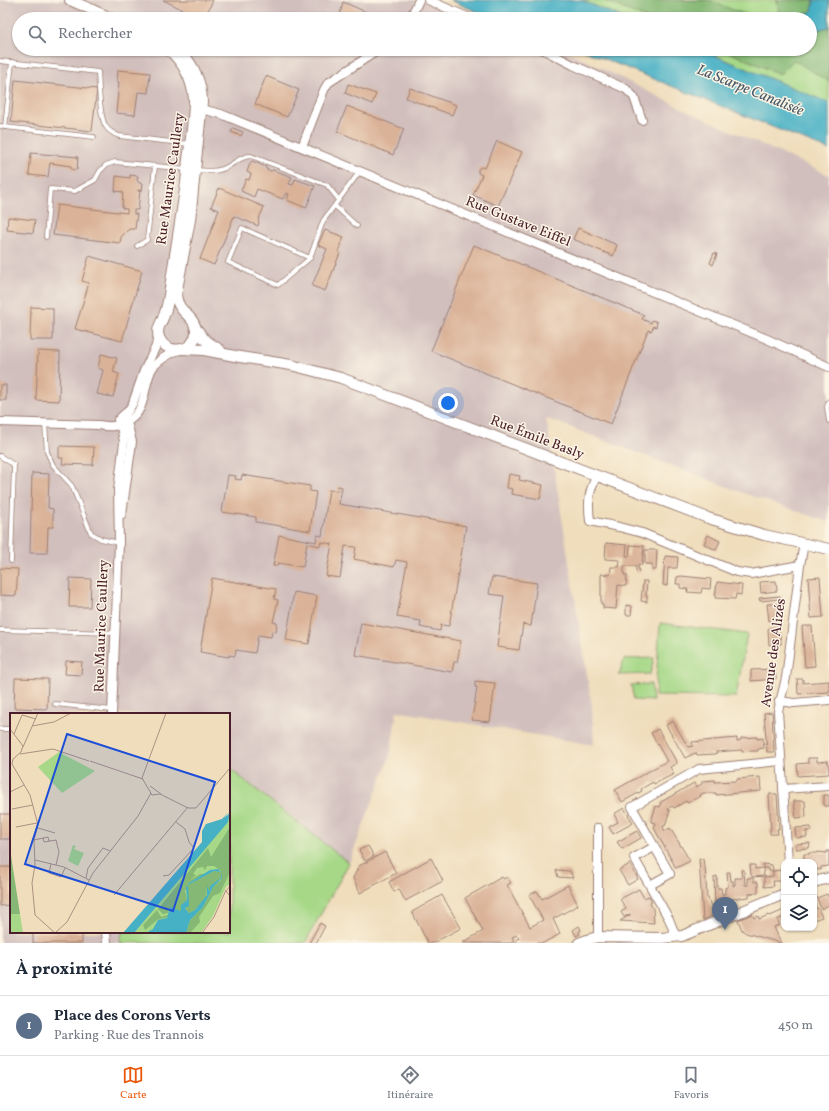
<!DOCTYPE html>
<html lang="fr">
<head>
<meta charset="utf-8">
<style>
	body { margin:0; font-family:Vollkorn,serif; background:#f6f6f7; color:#1f2937 }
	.controls { position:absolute; right:12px; bottom:12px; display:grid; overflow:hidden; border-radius:8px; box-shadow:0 1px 3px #0004 }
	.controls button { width:36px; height:36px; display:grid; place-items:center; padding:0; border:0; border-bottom:1px solid #e0e1e3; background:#fff; color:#1f2937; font:20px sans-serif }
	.you { position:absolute; left:448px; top:403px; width:14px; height:14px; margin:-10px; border:3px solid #fff; border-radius:50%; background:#1a73e8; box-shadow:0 0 0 6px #1a73e833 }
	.badge { display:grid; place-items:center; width:26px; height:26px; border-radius:50%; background:#ea580c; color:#fff; font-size:13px; font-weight:700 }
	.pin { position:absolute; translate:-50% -33px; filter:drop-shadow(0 1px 2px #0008) }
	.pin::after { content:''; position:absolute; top:21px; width:14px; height:12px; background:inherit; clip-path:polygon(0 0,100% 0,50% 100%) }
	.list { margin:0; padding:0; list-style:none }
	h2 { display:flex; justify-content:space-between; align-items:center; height:52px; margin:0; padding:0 16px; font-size:17px }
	h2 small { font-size:13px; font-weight:400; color:#747a83 }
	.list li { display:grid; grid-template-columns:26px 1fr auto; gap:12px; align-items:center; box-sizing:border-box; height:60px; padding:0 16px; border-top:1px solid #e0e1e3 }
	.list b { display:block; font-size:15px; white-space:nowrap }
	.list p { margin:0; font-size:13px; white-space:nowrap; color:#747a83 }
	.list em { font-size:13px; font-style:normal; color:#747a83 }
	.icon { flex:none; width:22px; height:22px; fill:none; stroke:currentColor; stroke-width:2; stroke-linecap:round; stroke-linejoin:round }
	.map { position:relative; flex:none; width:829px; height:943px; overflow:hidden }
	.search { position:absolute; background:#fff; box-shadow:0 1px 3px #0004; left:12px; right:12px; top:12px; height:44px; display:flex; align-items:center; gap:10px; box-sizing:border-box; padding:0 14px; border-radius:22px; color:#747a83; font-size:15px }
	.sheet { height:112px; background:#fff }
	nav { display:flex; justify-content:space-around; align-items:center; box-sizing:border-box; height:56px; border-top:1px solid #e0e1e3; background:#fff; font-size:11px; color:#747a83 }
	nav a { display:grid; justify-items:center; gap:2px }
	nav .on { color:#ea580c }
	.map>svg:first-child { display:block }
</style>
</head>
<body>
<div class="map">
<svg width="829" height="943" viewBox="0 0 829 943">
	<rect width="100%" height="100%" fill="#fcf5e5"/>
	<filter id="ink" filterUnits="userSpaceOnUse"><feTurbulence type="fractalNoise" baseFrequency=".025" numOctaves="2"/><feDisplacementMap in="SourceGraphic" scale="8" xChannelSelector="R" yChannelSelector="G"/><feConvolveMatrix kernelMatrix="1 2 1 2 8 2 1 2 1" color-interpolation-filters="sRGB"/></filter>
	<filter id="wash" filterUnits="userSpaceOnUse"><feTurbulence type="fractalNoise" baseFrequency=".012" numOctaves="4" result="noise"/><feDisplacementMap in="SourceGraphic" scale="16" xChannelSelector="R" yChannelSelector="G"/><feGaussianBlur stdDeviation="0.9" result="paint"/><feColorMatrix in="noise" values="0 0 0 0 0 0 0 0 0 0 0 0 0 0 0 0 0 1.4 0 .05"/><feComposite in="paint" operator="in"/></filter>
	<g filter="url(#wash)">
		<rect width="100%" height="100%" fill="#efddbb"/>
		<!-- industrial -->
		<path fill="#d1bfbd" d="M0 0H434L485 19H19V49H563L685 110 829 175V522L746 494 546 418 592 706 594 745 397 711 390 756 349 863 229 768V714H11V932H122L120 943H0Z"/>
		<!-- green -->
		<g fill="#a6d887" stroke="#787c59">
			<path d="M581 0H829V103L699 49H810V19H626Z"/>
			<path d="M660 623 747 634 736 697 655 696Z"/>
			<path d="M654 658 650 674 619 675 624 659Z"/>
			<path d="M651 684 653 701 634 700 631 685Z"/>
			<path d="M229 768 349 863 305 943H120L122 932H229Z"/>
		</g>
		<!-- forest -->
		<g fill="#84b874" stroke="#676c50">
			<path d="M602 0H711L712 2 758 19H649Z"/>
			<path d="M777 0H814L812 11 804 15 805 19H777L779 15Z"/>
			<path d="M810 25 816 30 829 27V82L794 60 780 74 721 49H810Z"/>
		</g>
		<!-- water -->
		<g fill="#46b0c5" stroke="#486878">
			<path d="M450 0H581L626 19H494Z"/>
			<path d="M814 0H829V27L816 30 810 25V19H805L804 15 812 11Z"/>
			<path d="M580 49H699L829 103V150Z"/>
		</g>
		<g id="blocks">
			<!-- building -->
			<g fill="#dab297">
				<path d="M163 0H213L204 19H202Z"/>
				<path d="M343 2 371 14 369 19H357L350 16 349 19H339Z"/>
				<path d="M118 70 150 73 148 93 138 92 135 115 116 113 119 82H117Z"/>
				<path d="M266 76 299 90 287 117 255 104Z"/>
				<path d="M15 80 97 89 92 131 11 122Z"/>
				<path d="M348 84 376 94 372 104 345 93Z"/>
				<path d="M410 88 456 105 452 115 406 98Z"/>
				<path d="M347 106 404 129 393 155 337 131Z"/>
				<path d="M233 128 243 132 241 136 231 132Z"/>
				<path d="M497 141 522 152 498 206 473 195 482 175 478 173V169L481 167 485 168Z"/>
				<path d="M31 153 78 157 77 170 71 169V166L50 163 48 177 29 175Z"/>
				<path d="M252 161 266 167V169L271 171 273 170 292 177 289 184 293 185 295 179 315 186 306 208 287 200 289 194 286 193 283 199 257 189 254 197 241 191 246 179 249 180 251 174 247 172 250 163Z"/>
				<path d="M130 175 138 176 137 180 139 183H143L142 191 138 190V191H140L138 210H134V214H137L135 229H129L121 237 120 243 53 235 57 205 127 213V209L122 208 123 192 115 191 116 176 130 178Z"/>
				<path d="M219 188 264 207 258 221 259 222 258 226 234 216 214 265 200 259 219 210 211 207Z"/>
				<path d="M8 217 35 220 33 233 7 230Z"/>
				<path d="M578 228 617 245 613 256 573 239Z"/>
				<path d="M325 230 344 237 338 252 340 253 325 291 312 286 327 249 318 245Z"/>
				<path d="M474 245 644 315 642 319 651 323 652 320 657 322 656 327 654 326 651 331 648 330 611 424 431 351Z"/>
				<path d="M714 253 717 254 713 265 710 263Z"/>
				<path d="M89 256 142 271 122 341 75 329 89 283 82 281Z"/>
				<path d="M31 307 53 308V340H30Z"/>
				<path d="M38 351 60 352 59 401 36 400Z"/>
				<path d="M101 354 117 358 113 372 119 374 113 397 97 394 103 370 98 368Z"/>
				<rect x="0" y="385" width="6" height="15"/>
				<path d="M59 446 94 447 93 465 62 464 63 458H59Z"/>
				<path d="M32 473 49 474 48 508 53 509V527H48L47 553H30Z"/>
				<path d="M509 474 520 476 519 480 543 485 540 499 511 494 512 489 507 488Z"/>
				<path d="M228 475 236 476 235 479 241 480 242 475 310 486V491L316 492 310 531 256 522V517L222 512Z"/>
				<path d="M338 486 342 487 339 504 466 526 449 626 441 625 440 631 420 627 421 621 397 617 407 562 396 560 394 567 354 559 356 547 345 546 340 578 326 576 332 544 321 542 320 546 307 543 303 567 278 563 277 566H273L279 535 316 542 317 535 322 536 329 490 337 491Z"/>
				<path d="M708 535 720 541 716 550 704 544Z"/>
				<path d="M606 543 627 545 626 556H629L630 545 644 546 642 565 638 564 639 573 636 572V566H624V575H627L626 586 618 585 616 609 603 608V604H601V574L610 575 611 567H619L620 560 605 559Z"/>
				<path d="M645 550H657L656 570H652V564H645Z"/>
				<path d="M665 556 678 557 677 568H668L667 586 663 585Z"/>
				<path d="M0 568 18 569 16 596 0 595Z"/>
				<path d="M681 576 711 579 710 589 702 588 701 593 687 592 688 589 680 588V584H676L677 577Z"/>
				<path d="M492 577 537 583 531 626 523 624 519 650 497 647 504 596 489 594Z"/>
				<path d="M820 577 823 617 811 618 808 578Z"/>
				<path d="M70 578 91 579 90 607H69Z"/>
				<path d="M212 578 276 589 274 599 278 600 273 622 277 623 276 632 272 631 271 637 258 635 255 653 236 650 235 656 229 655V657L200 652Z"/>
				<path d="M643 581H647L646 596H647V602L641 601Z"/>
				<path d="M776 581 777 591 761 593 760 582Z"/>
				<path d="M717 582 742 585 741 595 736 594 735 599 715 598Z"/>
				<path d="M294 592 317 596 309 644 286 640Z"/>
				<path d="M780 596V599L760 601 759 598Z"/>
				<path d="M767 604H778L779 620 769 621Z"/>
				<path d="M626 605 632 606 631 615H626Z"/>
				<path d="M361 623 461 641 457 662H454L452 672 355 655Z"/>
				<path d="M802 626H812L815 666 805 667Z"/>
				<path d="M779 628 781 644 769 645 768 629Z"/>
				<path d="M66 661 82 662 81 675 65 674Z"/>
				<path d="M775 669 776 679 751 681V670Z"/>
				<path d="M15 678 48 679 47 709 14 708Z"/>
				<path d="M797 679H803V683L829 681V692L798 694Z"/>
				<path d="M475 681 495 683 490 722 472 720 477 687H475Z"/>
				<path d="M772 712 774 752H767L764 713Z"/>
				<path d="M673 721 688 747 693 746 692 742 737 738V741L741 740V738L757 737V739L763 738 764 748 758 749V751H750L742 752V750L716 752V754L697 755 696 753 693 754 685 758 666 725Z"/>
				<path d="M658 729 677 763 670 767 674 774 654 784 653 782 641 789 642 791 622 802 615 790 667 761 651 733Z"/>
				<path d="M808 758H817V762L828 761 829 774 798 776 797 764 808 763Z"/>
				<path d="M760 777 761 791 716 795V793H703L700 795 701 796 687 803 686 801 674 808 672 806 669 808 668 810H670L665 826 664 825 663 827 665 831 670 828 690 861 676 868 654 828 656 823 651 822 656 806 660 807 661 802 694 783 696 787 702 784V781L715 780V782L737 781V779Z"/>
				<path d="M769 794H777L779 829H777L778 834H770V829H771Z"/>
				<rect x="824" y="795" width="5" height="11"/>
				<path d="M794 801H805L806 817 796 818Z"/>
				<path d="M624 808 633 823 613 834 609 827 618 822 614 814Z"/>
				<rect x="0" y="814" width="11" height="25"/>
				<path d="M811 827V831H806L807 837 796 838 795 828Z"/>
				<path d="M637 831 641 838 622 849 617 842Z"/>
				<path d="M810 843 809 848 796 849V844Z"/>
				<path d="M368 846 374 856 365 861 359 850Z"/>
				<path d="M827 851H829V866L821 867V870L817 869 816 872H814V862H804V854H809V853H818V852L827 853Z"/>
				<path d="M385 852 396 873 360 893 353 878 359 866Z"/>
				<path d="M431 858 443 881 405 901 399 889 394 892 389 882Z"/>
				<path d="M699 859H703L704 866H705L707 898H708L714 915 703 920Z"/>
				<path d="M630 864 638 879 628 885 619 870Z"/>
				<path d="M763 864 772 865 773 871 781 870V881H773L774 886 764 887V877L773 876V871H769V868H763Z"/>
				<path d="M750 865H755V869L763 868 764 876 753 877 751 875Z"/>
				<path d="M0 867H11V905L0 906Z"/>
				<path d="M556 870 570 871 573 878 558 877Z"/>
				<path d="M741 870H744L745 885H748L747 878H753L754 882H758V893L749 894V897L729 899V909L718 913V904H715L714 877 717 876V888H721L722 894H725V888L728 887 727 872H730L731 881H733V886L735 885V878H742Z"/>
				<path d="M502 877 504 879 507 877 511 883 507 885 530 927 543 920 529 895 537 891 542 899 568 885 578 905 553 919 560 934 543 943H517L516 940 519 938 517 935 512 937 514 941 511 943H462L483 931 465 898Z"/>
				<path d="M639 889 644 898 649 896 652 902 650 903 653 909 654 923 620 921 630 915V914L624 917 621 912 626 909 620 899Z"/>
				<path d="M827 894 829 899V905L821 909 817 898Z"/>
				<path d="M442 895 461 928 433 943H428L412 912Z"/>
				<path d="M814 903 817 909 818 908 822 917 814 920Z"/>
				<path d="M784 910V917L777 920 780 925 774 927 781 943 746 933 742 930 738 920 752 914 754 918 758 916 759 919 769 915 770 916Z"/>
				<path d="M320 923 325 926 316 943H309Z"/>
				<path d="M579 926 581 930 579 932 580 934 576 936 573 930Z"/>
				<rect x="33" y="932" width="49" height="11"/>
			</g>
		</g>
	</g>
	<g filter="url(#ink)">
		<use href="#blocks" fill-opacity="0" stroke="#9c7e73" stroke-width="1"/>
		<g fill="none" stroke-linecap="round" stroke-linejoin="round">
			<defs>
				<g id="service">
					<path d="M0 61 98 72C99 86 99 113 105 125 108 131 114 134 119 136L189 144"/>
					<path d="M0 126 5 127 12 62"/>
					<path d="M5 127 94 137"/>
					<path d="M196 170C203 170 212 172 219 170 231 168 238 156 251 156L327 185 339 200"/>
					<path d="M335 206 357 226"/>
					<path d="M46 237 50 189 75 191 95 180 100 171 106 165 115 162 187 169"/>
					<path d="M137 246 147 240 155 166"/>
					<path d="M310 258 278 285 228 262 242 228 310 258 323 221 360 171"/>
					<path d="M829 401 827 407 829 421"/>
					<path d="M45 424 47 452 53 465 72 486 91 533 101 539 119 543"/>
					<path d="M0 456 14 465 11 561"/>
					<path d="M0 630 116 633"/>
					<path d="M55 704 112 710"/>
					<path d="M0 729H11"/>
				</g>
				<g id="minor">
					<path d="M428 0 472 19"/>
					<path d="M410 19 419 0"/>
					<path d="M542 49 573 65 626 89 634 97 642 120"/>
					<path d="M197 108 221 114 767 339 829 367"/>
					<path d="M302 147 324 90 328 83 380 49"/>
					<path d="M121 417 128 411 133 403 144 371 156 346 158 334"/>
					<path d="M0 422 98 425C109 427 118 427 128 421 148 410 142 385 153 367 160 359 169 354 178 350"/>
					<path d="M597 476C588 491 588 504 590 521L619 527 642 533 737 572 751 574 800 565"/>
					<path d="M122 514 132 442 125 414"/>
					<path d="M779 701 794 703 829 700"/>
					<path d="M112 714 119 543 118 490 124 442 122 431 118 420"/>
					<path d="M783 789 829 786"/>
					<path d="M654 847 634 858 669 919 676 937"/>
					<path d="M788 862 778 711 786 678 800 565 804 544"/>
					<path d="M650 885 670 874 632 807 699 769 781 761"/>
					<path d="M106 932 107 943"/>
					<path d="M598 937V828"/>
				</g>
				<g id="tertiary">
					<path d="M70 0 113 19"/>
					<path d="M168 49C183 62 192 79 194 99 194 119 191 139 188 159 187 169 187 179 185 189 180 225 174 259 169 295 168 302 166 311 163 318 161 323 158 327 158 332 160 356 196 355 196 331 195 315 178 314 176 295L190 220 202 102C202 82 193 63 178 49"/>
					<path d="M195 327 205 340 220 350"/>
					<path d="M182 349 204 350 240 357 291 365 341 378 708 518 764 535 829 549"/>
					<path d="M814 882 829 878"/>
					<path d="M579 943 590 939 598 937 661 938 682 936 784 894"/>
				</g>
			</defs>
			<!-- service casing -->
			<use href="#service" stroke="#9c7e73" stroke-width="5.5"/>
			<!-- minor casing -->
			<use href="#minor" stroke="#9c7e73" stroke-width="10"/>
			<!-- tertiary casing -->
			<use href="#tertiary" stroke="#9c7e73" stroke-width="12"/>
			<!-- service -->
			<use href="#service" stroke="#fff" stroke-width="4"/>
			<!-- minor -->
			<use href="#minor" stroke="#fff" stroke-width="8"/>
			<!-- tertiary -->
			<use href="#tertiary" stroke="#fff" stroke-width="10"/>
		</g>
	</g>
	<g text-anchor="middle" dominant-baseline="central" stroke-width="3" stroke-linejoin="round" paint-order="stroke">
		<!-- street labels -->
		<g font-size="14" fill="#4a1f2b" stroke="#fcf5e5">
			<text transform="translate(171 179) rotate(-82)">Rue Maurice Caullery</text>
			<text transform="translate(518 222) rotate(22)">Rue Gustave Eiffel</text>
			<text transform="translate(537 438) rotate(21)">Rue Émile Basly</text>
			<text transform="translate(102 626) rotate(-88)">Rue Maurice Caullery</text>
			<text transform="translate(774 653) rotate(-82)">Avenue des Alizés</text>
		</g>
		<!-- water labels -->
		<g font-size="15" font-style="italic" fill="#485969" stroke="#fcf5e5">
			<text transform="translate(750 91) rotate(22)">La Scarpe Canalisée</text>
		</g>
	</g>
	<!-- overview -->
	<g transform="translate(10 713)">
		<rect width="220" height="220" fill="#efddbb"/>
		<path d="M49 39 85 58 52 80 28 54ZM220 104V171L216 174 203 203 191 220H124ZM63 132 66 133 64 136 74 140 68 153 58 148ZM0 201H10L13 220H0Z" fill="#a6d887"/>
		<path d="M220 114V159L210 180 203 183 189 204 190 209 180 220 176 219 180 207 193 194 203 174 211 167V158L204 153H197L195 157 193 154 187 155 183 161 186 162 179 168 190 161H194L179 170 175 178 177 187 171 192V199L159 195 158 200 153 201 148 196 198 135 201 144ZM0 136 10 201H0ZM204 158 211 159V165L202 172 200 179 197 175 196 184 185 197 179 200 175 194 178 193V172ZM147 197 151 204 158 202V204L147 207 135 217 133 212Z" fill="#84b874"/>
		<path d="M220 98 214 105 220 100 218 109 124 220H113L192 129V118L196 111 212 106ZM208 156 211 159 212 165 203 174 193 194 180 207 176 220H136L143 216 148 207 157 205 160 194 171 198V192L177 187 176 175 179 170 200 157ZM204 158 211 159V165L200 173V179L197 173V182L185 197 179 200 175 195 179 193 178 172Z" fill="#46b0c5" fill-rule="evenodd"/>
		<path fill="none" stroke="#ad9181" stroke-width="1" d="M156 0 132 65 142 82 150 81 178 95H186L220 55M22 13 44 9 61 0M0 16 13 33 11 39 3 46M4 21 12 2 26 6M13 34 28 0M10 41 43 36 79 48M3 46 2 51 20 82 28 112 24 127 25 152 22 170 25 202 45 220 57 209 83 160 128 103 141 80M80 48 133 66M140 73 151 81M0 79 14 72M2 96 23 92M6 114 27 110M28 115 45 120M33 125 34 129 46 127 49 139 46 152M24 127 38 124 39 128M25 147 54 154 79 167M41 151 39 160 51 164 55 155M153 163 159 162 184 135 179 129 175 116 166 109M76 165 78 155 93 135 100 138M220 173 216 178 220 183M104 182 178 94M192 220 204 204 216 177"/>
		<path fill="#1d4ed8" fill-opacity="0.15" stroke="#1d4ed8" stroke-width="2" d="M57 21 205 69 163 198 15 151Z"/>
		<rect width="220" height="220" fill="none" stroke="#4a1f2b" stroke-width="2"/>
	</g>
</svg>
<div class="controls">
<button><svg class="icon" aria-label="locate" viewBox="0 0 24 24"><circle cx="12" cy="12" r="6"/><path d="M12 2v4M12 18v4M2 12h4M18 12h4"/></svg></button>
<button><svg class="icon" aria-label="layers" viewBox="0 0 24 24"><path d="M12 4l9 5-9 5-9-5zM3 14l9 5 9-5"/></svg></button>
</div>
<div class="you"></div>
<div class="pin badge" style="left:725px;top:930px;background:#5c6f8a">1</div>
<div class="search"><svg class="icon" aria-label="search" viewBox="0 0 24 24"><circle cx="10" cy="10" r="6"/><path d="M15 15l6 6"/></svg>Rechercher</div>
</div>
<section class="sheet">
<h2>À proximité<small></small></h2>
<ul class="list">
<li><span class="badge" style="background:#5c6f8a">1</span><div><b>Place des Corons Verts</b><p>Parking · Rue des Trannois</p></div><em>450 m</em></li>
</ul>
</section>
<nav>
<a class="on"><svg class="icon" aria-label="map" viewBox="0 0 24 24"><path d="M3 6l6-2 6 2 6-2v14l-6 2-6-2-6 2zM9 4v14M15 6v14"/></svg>Carte</a>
<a><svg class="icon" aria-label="directions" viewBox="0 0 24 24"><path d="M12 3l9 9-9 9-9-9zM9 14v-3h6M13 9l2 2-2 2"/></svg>Itinéraire</a>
<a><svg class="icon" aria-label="saved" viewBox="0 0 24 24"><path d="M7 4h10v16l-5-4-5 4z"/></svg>Favoris</a>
</nav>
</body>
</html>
